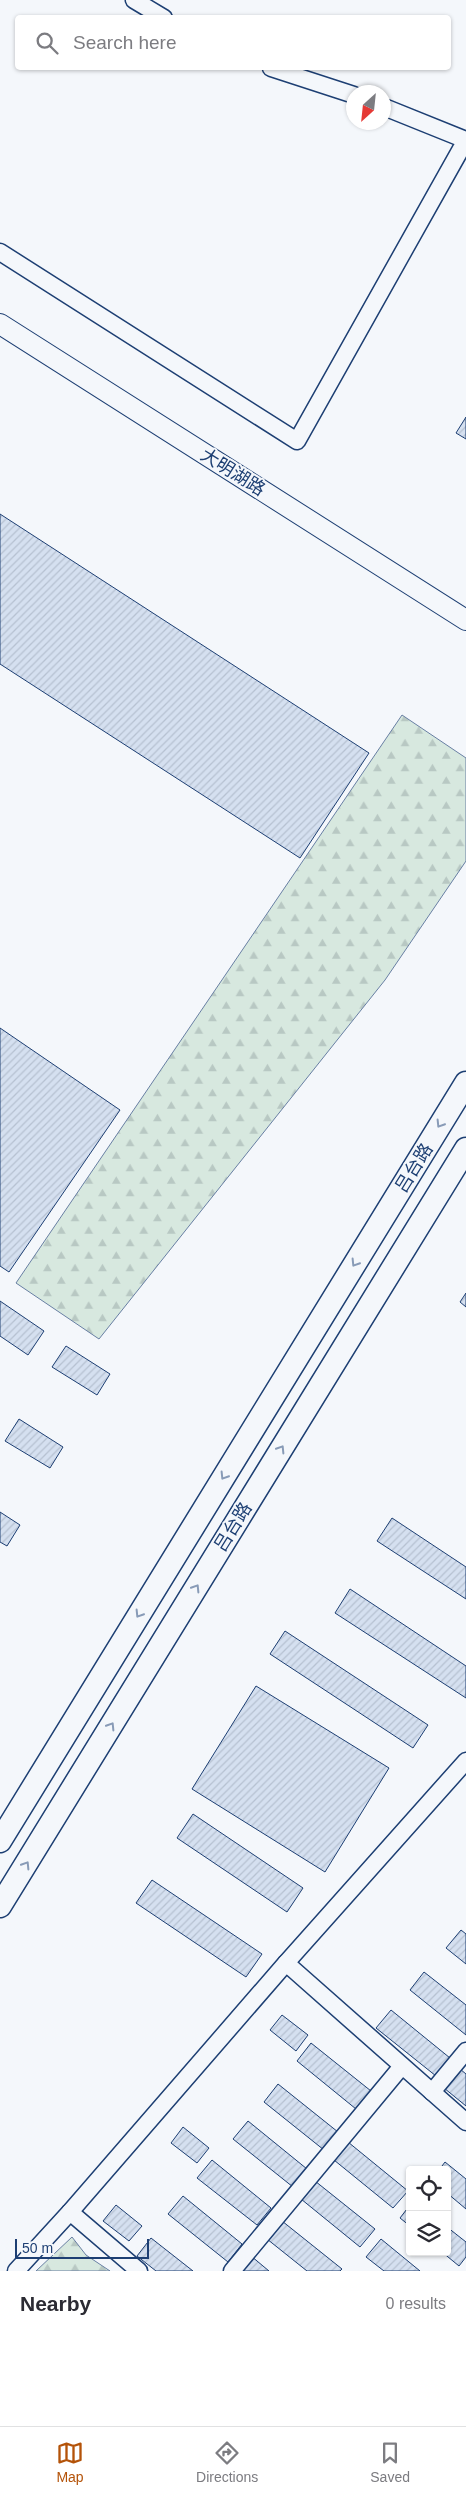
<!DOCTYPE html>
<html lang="en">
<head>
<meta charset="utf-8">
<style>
	body { margin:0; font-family:Arial,"Noto Sans SC",sans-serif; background:#f2f2f3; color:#2b2b33 }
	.controls { position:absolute; right:15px; bottom:15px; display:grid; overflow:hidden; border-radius:5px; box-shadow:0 1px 4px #0004 }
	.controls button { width:45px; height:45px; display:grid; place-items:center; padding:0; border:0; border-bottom:1px solid #e1e1e2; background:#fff; color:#2b2b33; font:25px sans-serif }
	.compass { position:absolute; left:346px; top:85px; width:45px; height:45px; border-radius:50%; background:#fff; box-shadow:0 1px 4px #0004; rotate:207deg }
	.scale { position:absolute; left:15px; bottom:12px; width:134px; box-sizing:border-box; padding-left:5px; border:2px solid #1d3f73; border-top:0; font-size:14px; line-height:18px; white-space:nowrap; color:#1d3f73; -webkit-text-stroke:4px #f4f7fb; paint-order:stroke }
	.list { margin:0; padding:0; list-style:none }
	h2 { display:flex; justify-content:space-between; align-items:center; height:65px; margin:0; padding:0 20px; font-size:21px }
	h2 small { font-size:16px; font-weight:400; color:#7c7c81 }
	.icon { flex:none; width:28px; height:28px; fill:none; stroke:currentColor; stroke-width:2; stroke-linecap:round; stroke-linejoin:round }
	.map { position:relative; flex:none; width:466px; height:2271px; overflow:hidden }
	.search { position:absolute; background:#fff; box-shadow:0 1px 4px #0004; left:15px; right:15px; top:15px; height:55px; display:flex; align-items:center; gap:12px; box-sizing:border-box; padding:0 18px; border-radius:5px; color:#7c7c81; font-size:19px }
	.sheet { height:155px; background:#fff }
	nav { display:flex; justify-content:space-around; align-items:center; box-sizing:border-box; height:70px; border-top:1px solid #e1e1e2; background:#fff; font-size:14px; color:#7c7c81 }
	nav a { display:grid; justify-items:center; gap:2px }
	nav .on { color:#b45309 }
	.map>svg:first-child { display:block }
</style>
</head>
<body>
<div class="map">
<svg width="466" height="2271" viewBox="0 0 466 2271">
	<defs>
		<pattern id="forest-firs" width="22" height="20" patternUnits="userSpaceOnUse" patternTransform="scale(1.25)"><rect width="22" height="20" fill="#d7e8df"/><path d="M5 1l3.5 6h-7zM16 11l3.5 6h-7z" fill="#b8c8c3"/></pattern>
		<pattern id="building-hatch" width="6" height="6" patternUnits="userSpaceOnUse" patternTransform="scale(1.25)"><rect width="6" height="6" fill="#d5e0f0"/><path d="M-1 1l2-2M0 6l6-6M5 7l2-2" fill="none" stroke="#b6c1d1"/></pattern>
	</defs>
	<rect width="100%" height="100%" fill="#f4f7fb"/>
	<!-- forest -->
	<g fill="url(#forest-firs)" stroke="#687fa3">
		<path d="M402 715 466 758V861L385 980 99 1339 16 1283Z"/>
		<path d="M72 2237 86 2255 110 2271H36Z"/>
	</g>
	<!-- building -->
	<g fill="url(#building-hatch)" stroke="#1d3f73">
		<path d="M466 417V439L456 433Z"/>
		<path d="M0 514 369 753 300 858 0 664Z"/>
		<path d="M0 1028 120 1110 9 1272 0 1266Z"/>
		<path d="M466 1293V1307L460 1302Z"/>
		<path d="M0 1301 44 1331 28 1355 0 1336Z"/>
		<path d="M66 1346 110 1374 97 1395 52 1367Z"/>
		<path d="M19 1419 63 1447 50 1468 5 1441Z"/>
		<path d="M0 1512 20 1525 7 1546 0 1542Z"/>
		<path d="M392 1518 466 1567V1599L377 1541Z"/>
		<path d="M350 1589 466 1666V1698L335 1613Z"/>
		<path d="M285 1631 428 1725 413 1748 270 1654Z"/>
		<path d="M256 1686 389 1768 325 1872 192 1789Z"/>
		<path d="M193 1814 303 1888 287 1912 177 1838Z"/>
		<path d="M152 1880 262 1954 246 1977 136 1903Z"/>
		<path d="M461 1930 466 1934V1964L446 1948Z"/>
		<path d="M424 1972 466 2005V2035L410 1990Z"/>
		<path d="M391 2010 450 2058 436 2076 376 2028Z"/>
		<path d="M282 2015 308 2035 296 2051 270 2030Z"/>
		<path d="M311 2043 371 2091 356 2109 297 2061Z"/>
		<path d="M460 2069 466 2074V2106L444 2088Z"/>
		<path d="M278 2084 338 2132 324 2150 264 2102Z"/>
		<path d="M248 2121 307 2169 293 2187 233 2139Z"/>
		<path d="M183 2127 209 2148 197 2163 171 2143Z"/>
		<path d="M348 2142 408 2191 393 2208 334 2160Z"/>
		<path d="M212 2160 271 2208 257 2225 197 2178Z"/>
		<path d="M445 2162 466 2179V2209L447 2193V2170H439Z"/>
		<path d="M315 2181 375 2229 360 2247 301 2199Z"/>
		<path d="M183 2196 242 2244 228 2262 168 2214Z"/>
		<path d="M116 2205 142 2226 129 2241 103 2221Z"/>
		<path d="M410 2205V2226L400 2218Z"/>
		<path d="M282 2221 342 2269 340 2271H307L267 2239Z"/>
		<path d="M447 2227 466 2242V2257L459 2266 442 2252H447Z"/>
		<path d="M151 2238 193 2271H156L137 2256Z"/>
		<path d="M381 2239 420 2271H384L366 2257Z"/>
		<path d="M251 2256 269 2271H238Z"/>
	</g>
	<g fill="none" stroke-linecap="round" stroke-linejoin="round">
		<defs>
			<g id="minor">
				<path d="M134 0 164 18"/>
				<path d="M271 68 354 95"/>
				<path d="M0 252 297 441 466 140 384 107"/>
				<path d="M286 1963 466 1761"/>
				<path d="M432 2092 466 2051"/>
				<path d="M70 2212 286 1963 466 2122"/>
				<path d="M16 2271 70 2212 139 2271"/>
				<path d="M232 2271 402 2066"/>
			</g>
			<path id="tertiary" d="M0 324 466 620"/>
			<g id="secondary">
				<path d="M0 1841 466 1083"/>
				<path d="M0 1906 466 1149"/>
			</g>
		</defs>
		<!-- minor casing -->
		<use href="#minor" stroke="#1d3f73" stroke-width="19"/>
		<!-- tertiary casing -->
		<use href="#tertiary" stroke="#1d3f73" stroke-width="22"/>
		<!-- secondary casing -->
		<use href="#secondary" stroke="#1d3f73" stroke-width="25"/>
		<!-- minor -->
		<use href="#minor" stroke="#f4f7fb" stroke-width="16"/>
		<!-- tertiary -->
		<use href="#tertiary" stroke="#f4f7fb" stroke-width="20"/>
		<!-- secondary -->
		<use href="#secondary" stroke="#f4f7fb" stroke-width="22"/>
	</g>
	<!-- one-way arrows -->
	<defs><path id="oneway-chevron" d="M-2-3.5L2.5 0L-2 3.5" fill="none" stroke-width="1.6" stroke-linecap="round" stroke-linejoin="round" transform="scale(1.25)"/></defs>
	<g stroke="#889bb7">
		<use href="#oneway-chevron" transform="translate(440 1124) rotate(122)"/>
		<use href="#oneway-chevron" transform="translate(355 1263) rotate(122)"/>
		<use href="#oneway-chevron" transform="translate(281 1449) rotate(-58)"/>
		<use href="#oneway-chevron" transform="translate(224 1476) rotate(122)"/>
		<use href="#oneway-chevron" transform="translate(196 1588) rotate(-58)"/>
		<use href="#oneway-chevron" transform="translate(139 1614) rotate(122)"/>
		<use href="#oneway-chevron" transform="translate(111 1726) rotate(-58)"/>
		<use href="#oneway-chevron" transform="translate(26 1865) rotate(-58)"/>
	</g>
	<g text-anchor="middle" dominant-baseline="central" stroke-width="4" stroke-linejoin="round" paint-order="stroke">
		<!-- street labels -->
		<g font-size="18" fill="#1d3f73" stroke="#f4f7fb">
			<text transform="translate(233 472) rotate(32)">大明湖路</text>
			<text transform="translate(414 1168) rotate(-58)">吕台路</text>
			<text transform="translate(233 1527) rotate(-58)">吕台路</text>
		</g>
	</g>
</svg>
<div class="controls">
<button><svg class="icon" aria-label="locate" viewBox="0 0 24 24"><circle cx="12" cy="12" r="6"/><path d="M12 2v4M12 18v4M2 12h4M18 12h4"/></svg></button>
<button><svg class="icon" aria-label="layers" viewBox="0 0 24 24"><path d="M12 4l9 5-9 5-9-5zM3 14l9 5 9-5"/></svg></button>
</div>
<svg class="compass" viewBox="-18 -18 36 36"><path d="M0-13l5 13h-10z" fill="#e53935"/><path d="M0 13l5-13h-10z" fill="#7c7c81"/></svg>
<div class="scale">50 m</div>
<div class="search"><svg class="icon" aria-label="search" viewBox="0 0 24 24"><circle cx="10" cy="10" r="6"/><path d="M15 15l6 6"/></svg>Search here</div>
</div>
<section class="sheet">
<h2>Nearby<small>0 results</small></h2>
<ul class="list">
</ul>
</section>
<nav>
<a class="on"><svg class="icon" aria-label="map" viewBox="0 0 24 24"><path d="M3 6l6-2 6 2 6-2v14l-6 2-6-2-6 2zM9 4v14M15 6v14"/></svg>Map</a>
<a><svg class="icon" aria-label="directions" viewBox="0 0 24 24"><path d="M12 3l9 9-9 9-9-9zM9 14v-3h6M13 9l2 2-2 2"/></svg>Directions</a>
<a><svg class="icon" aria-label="saved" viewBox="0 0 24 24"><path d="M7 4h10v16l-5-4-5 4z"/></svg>Saved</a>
</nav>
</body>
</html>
